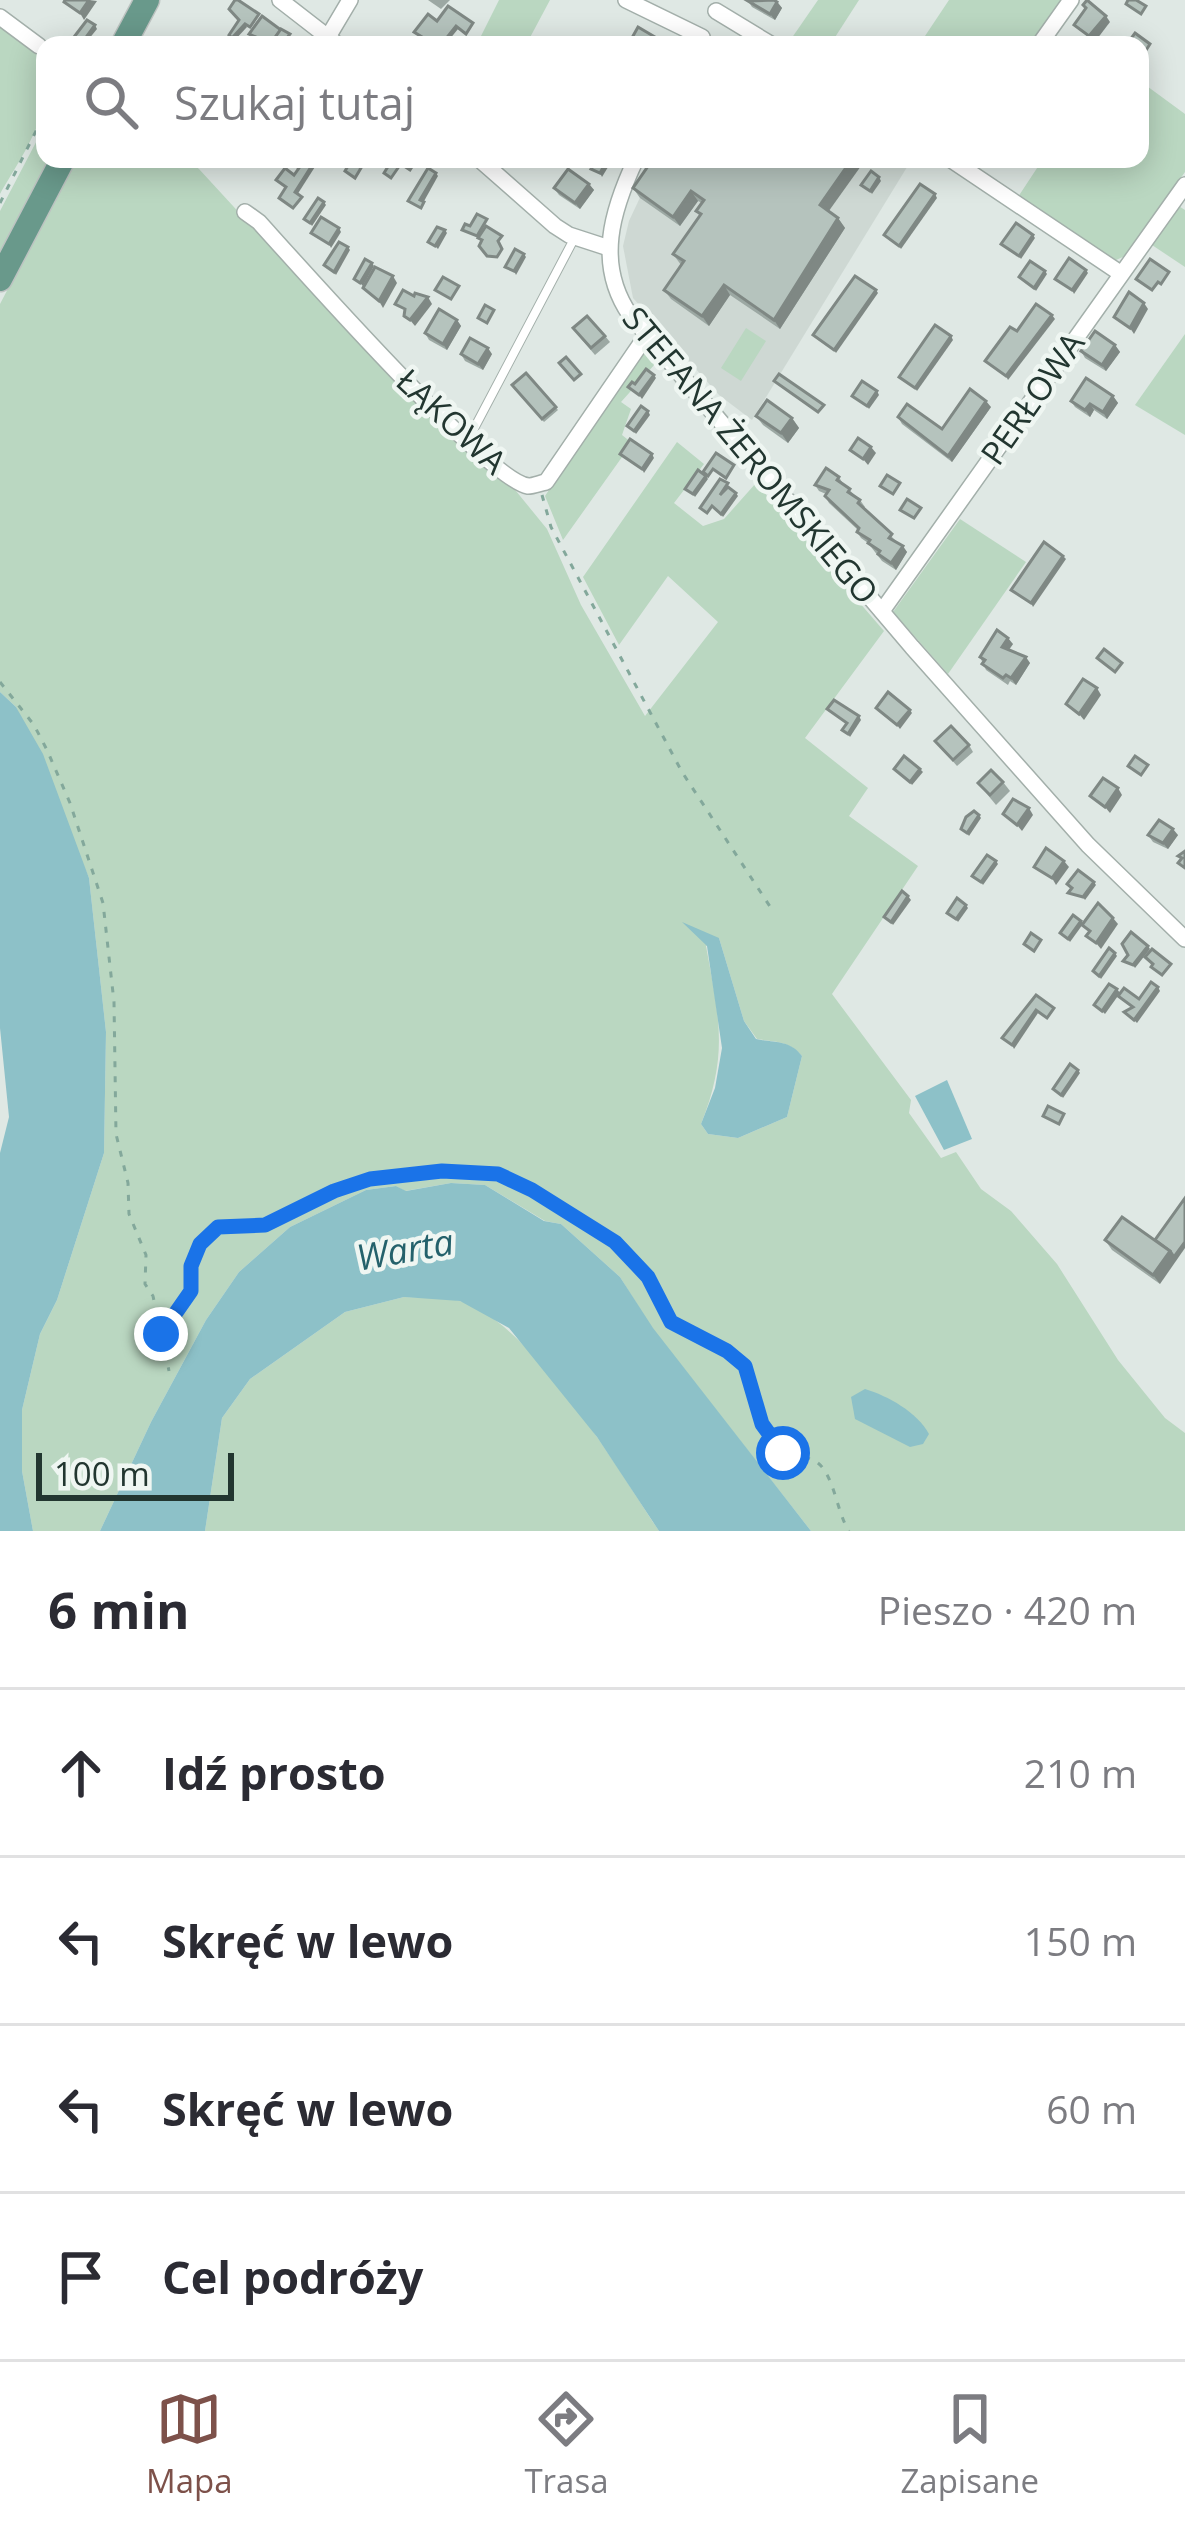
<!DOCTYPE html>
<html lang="pl">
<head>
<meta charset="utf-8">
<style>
	body { margin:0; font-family:"Open Sans",sans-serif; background:#f2f2f3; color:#2b2b33 }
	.scale { position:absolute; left:36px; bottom:30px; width:198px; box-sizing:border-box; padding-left:12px; border:6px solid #223630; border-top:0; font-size:33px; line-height:42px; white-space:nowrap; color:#223630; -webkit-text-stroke:9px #eff6f2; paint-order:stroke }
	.stop { position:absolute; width:36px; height:36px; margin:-27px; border:9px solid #1a73e8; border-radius:50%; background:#fff }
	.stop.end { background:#1a73e8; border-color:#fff; box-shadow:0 3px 12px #0008 }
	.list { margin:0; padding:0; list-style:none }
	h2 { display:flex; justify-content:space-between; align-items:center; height:156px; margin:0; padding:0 48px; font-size:51px }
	h2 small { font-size:39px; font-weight:400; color:#7c7c81 }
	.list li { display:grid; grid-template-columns:78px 1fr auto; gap:36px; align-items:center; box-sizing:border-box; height:168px; padding:0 48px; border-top:3px solid #e1e1e2 }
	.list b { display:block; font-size:45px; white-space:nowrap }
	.list em { font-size:39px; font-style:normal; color:#7c7c81 }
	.icon { flex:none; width:66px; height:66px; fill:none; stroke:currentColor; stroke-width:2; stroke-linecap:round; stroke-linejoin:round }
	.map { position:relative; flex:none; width:1185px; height:1531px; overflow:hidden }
	.search { position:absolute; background:#fff; box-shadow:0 6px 30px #0003; left:36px; right:36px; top:36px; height:132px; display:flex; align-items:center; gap:30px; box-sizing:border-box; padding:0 42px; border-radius:24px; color:#7c7c81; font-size:45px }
	.sheet { height:828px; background:#fff }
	nav { display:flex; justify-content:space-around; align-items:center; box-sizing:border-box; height:168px; border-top:3px solid #e1e1e2; background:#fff; font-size:33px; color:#7c7c81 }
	nav a { display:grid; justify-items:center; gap:6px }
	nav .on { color:#7d514a }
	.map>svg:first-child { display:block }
</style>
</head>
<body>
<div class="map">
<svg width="1185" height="1531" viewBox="0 0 1185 1531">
	<rect width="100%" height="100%" fill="#dfe8e4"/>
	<!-- built -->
	<path fill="#ced8d3" d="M658 159H912L752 420 719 395 633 298 623 246 629 221Z"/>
	<!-- green -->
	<g fill="#bad7c1" fill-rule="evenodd">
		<path d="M499 0H550L526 45H488L479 40Z"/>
		<path d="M818 0H859L830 45H793L789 42Z"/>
		<path d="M949 0H1062L1028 45H919Z"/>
		<path d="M0 20C13 30 28 38 37 51 68 93 21 157 0 194Z"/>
		<path d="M1140 81 1185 114V172L1125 256 1116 260 1105 258 1018 197 1043 159H1059L1072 168 1079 159H1140Z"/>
		<path d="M45 125V159H50L0 254V211Z"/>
		<path d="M76 159H187L199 169 406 394 516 491 547 529 581 605 645 716 718 622 668 576 619 645 583 577 677 442 704 464 674 503 703 526 724 519 756 483 884 631 805 738 868 788 849 816 918 866 832 994 911 1100 909 1113 941 1158 956 1152 981 1189 1011 1211 1057 1264 1118 1360 1165 1418 1185 1433V1531H811L652 1328 620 1277 561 1224 545 1221 485 1185 451 1183 405 1191 396 1186 366 1190 290 1227 239 1272 206 1320 151 1422 100 1531H33L22 1471V1410L40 1334 57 1300 104 1153 106 1032 89 878 16 707 0 692V304ZM719 938 744 1021 757 1039C775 1042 790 1041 802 1056L787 1117 738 1138 708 1134 701 1124C729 1054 719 1017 706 946Z"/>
		<path d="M1177 205 1185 210V267L1149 243Z"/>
		<path d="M746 328 766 341 741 381 721 368Z"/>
		<path d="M1185 334V435L1135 405Z"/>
		<path d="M641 350 655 364 621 402 631 409 622 435 632 443 563 540 545 496Z"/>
		<path d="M960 519 1026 562 948 674 893 612Z"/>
		<path d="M404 1297C421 1298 443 1296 460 1301 530 1321 619 1470 659 1531H205L222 1418 250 1379 345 1312Z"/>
	</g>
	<!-- water -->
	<g fill="#8dc1c8">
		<path d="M0 692 16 707 43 754 89 878 106 1032 104 1153 57 1300 40 1334 22 1410V1471L33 1531H0V1153L9 1117 0 1028Z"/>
		<path d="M682 922 719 938 744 1021 756 1039C775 1043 790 1040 802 1056L787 1117 738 1138 708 1134 701 1124 715 1088 722 1048 707 946Z"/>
		<path d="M947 1080 972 1139 944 1150 915 1096Z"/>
		<path d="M451 1183 485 1185 544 1221 561 1224 620 1277 653 1328 811 1531H659L597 1437 509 1328 460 1301 404 1297 345 1312 250 1379 222 1418 205 1531H100L151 1422 206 1320 239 1272 290 1227 366 1190 396 1186 406 1191Z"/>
		<path d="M865 1389C888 1396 917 1412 929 1434L923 1444 910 1447 855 1419 851 1397Z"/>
	</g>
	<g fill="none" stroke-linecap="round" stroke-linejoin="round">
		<defs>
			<path id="lane" d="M468 440 574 239"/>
			<g id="street">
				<path d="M280 0 338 45"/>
				<path d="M626 0 702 37"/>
				<path d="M716 11 772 45"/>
				<path d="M0 17 39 46"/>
				<path d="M328 37 350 0"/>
				<path d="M1039 45 1071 0"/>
				<path d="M479 159 555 226 569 235 609 248"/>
				<path d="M636 159C612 210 595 264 630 315L912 647 1088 845 1185 939"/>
				<path d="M950 159 1120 273"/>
				<path d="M245 212 259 222C297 264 488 480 528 486 534 486 540 483 546 482L646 336"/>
				<path d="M882 611 1185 185"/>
			</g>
			<g id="primary">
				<path d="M123 45 147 0"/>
				<path d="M0 279 63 159"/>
			</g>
		</defs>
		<!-- lane casing -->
		<use href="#lane" stroke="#a3afaa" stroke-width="10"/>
		<!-- street casing -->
		<use href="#street" stroke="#a3afaa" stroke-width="18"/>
		<!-- primary casing -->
		<use href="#primary" stroke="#bdc3c1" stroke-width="27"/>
		<!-- path -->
		<g stroke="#83a89b" stroke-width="3" stroke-dasharray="6 9" stroke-linecap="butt">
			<path d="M0 203 45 113"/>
			<path d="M542 495 551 527 682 772 771 908"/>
			<path d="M0 682 34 725 47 750 70 803 103 903 114 1002 116 1134 128 1183 129 1214 146 1255 145 1284 153 1296 169 1371"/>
			<path d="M161 1334C170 1321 191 1300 193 1285 195 1260 190 1243 218 1227L265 1225 334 1191 370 1179 442 1171 498 1175 532 1190 615 1242 648 1277 671 1322 727 1351 745 1366 762 1424 783 1453C792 1456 803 1456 813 1460 834 1469 836 1512 849 1531"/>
		</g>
		<!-- lane -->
		<use href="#lane" stroke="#fff" stroke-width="8"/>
		<!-- street -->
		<use href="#street" stroke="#fff" stroke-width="15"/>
		<!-- primary -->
		<use href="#primary" stroke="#69998b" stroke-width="24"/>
	</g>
	<!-- wall -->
	<g fill="#9ca8a3">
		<path d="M428 0H450L441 9Z"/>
		<path d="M776 0 782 8 775 20 752 7 748 1Z"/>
		<path d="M653 159 829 211 838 218 845 228 780 329 730 295 709 326 671 299 664 290 681 265 673 254 700 216 696 211 702 203 698 201 680 226 640 198 633 188Z"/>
		<path d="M589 184 594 190 580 209 559 195 554 188Z"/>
		<path d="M457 320 461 326 447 350 429 340 425 333Z"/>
		<path d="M578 335 605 336 610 342 595 355Z"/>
		<path d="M1115 345 1120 352 1106 371 1085 358 1081 351Z"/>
		<path d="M461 354H492L483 370 465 361Z"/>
		<path d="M526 373 558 410 544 422 512 385Z"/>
		<path d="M1113 396 1118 403 1107 419 1094 410 1090 417 1075 407 1071 401Z"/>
		<path d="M991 407 952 462 902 424 898 417 942 429Z"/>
		<path d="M756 416 792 418 799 428 788 443 763 425Z"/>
		<path d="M839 477 843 484 860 500 865 507 863 508 907 552 896 570 882 561 868 543 861 538 857 532 858 530 829 503 825 496 826 494 819 491 815 485Z"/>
		<path d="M1013 644 1009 650 1030 663 1016 685 1010 681 1008 685 986 670 980 657Z"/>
		<path d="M935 741 969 745 973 752 957 766Z"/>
		<path d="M1003 782 1010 791 996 805 978 783Z"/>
		<path d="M1148 835H1178L1168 849 1153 842Z"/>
		<path d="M1105 1240H1155L1160 1284 1112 1250Z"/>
	</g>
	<!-- shaded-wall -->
	<g fill="#7f8884">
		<path d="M89 0 97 1 84 20 80 13Z"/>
		<path d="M772 0H776V4L777 2 782 8 775 20 770 14Z"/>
		<path d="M1106 16 1110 22 1094 43 1089 36Z"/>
		<path d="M245 24 247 27 234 41 232 38Z"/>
		<path d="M95 25 97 29 84 45 82 43Z"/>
		<path d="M456 26 458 29 445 45H441Z"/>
		<path d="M316 159H320L297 195 295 192Z"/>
		<path d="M608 159H613L602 177 600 173Z"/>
		<path d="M852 159H866L826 215 820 205Z"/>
		<path d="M436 173 438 176 423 203 420 200Z"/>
		<path d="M879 177 881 181 872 194 870 191Z"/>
		<path d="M589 184 594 190 580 209 575 203Z"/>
		<path d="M691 191 698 201 680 226 673 217Z"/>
		<path d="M935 194 937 198 901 249 899 246Z"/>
		<path d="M324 202 326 205 312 226 310 223Z"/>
		<path d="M838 218 845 228 780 329 774 320Z"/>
		<path d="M339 228 341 232 331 248 329 244Z"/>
		<path d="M445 230 447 233 438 249 435 246Z"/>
		<path d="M1033 235 1035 238 1021 259 1019 256Z"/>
		<path d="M348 247 350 250 336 275 334 272Z"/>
		<path d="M524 254 526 257 516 275 514 271Z"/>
		<path d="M372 263 374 266 363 286 360 283Z"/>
		<path d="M1086 270 1088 273 1074 294 1072 290Z"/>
		<path d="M1045 271 1047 274 1036 291 1034 288Z"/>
		<path d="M393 276 397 283 383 308 379 301Z"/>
		<path d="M724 285 730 295 709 326 702 316Z"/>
		<path d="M876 290 878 293 836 353 834 350Z"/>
		<path d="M428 297 432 304 415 326 410 320Z"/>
		<path d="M1144 303 1148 309 1134 334 1130 328Z"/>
		<path d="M1052 315 1055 319 1008 380 1006 376Z"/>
		<path d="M457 320 461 326 447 350 443 344Z"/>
		<path d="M951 336 953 340 917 391 915 388Z"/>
		<path d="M1115 345 1120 352 1106 371 1102 365Z"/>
		<path d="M488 348 492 354 483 370 478 364Z"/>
		<path d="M654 375 656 378 642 399 639 395Z"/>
		<path d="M877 391 879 395 869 409 867 406Z"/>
		<path d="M1113 396 1118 403 1107 419 1103 412Z"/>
		<path d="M986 401 991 407 952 462 948 456Z"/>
		<path d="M1090 404 1094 410 1090 417 1085 410Z"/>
		<path d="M648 411 650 415 636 434 634 431Z"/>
		<path d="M792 418 799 428 788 443 781 433Z"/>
		<path d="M871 447 876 453 868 465 863 459Z"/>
		<path d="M652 454 654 458 644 473 642 469Z"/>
		<path d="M706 476 708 479 695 497 693 494Z"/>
		<path d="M736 493 738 496 723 517 721 514Z"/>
		<path d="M903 546 907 552 896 570 891 563Z"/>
		<path d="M1063 556 1066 559 1033 607 1031 603Z"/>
		<path d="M1008 638 1013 644 1006 653 1002 647Z"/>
		<path d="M1026 657 1030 663 1016 685 1011 678Z"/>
		<path d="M1097 688 1101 695 1084 720 1079 714Z"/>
		<path d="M910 710 912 713 900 729 897 725Z"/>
		<path d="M859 716 861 720 850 737 848 734Z"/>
		<path d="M920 769 923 772 912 785 910 782Z"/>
		<path d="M1118 788 1122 795 1110 813 1105 807Z"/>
		<path d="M1029 808 1033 815 1022 831 1017 825Z"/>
		<path d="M979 815 981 818 969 836 967 833Z"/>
		<path d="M1173 829 1178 835 1168 849 1163 843Z"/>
		<path d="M996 861 998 864 983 885 981 882Z"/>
		<path d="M1064 861 1069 867 1056 885 1052 878Z"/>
		<path d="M1094 882 1096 885 1085 900 1083 897Z"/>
		<path d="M908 896 911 900 893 925 891 922Z"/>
		<path d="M966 905 968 908 958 922 956 919Z"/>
		<path d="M1113 918 1118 924 1101 949 1096 943Z"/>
		<path d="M1081 921 1083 924 1070 942 1068 939Z"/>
		<path d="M1148 946 1150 949 1135 968 1133 965Z"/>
		<path d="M1115 953 1117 956 1101 979 1099 976Z"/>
		<path d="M1158 987 1160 991 1137 1023 1134 1020Z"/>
		<path d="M1117 989 1120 993 1105 1014 1102 1011Z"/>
		<path d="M1036 1010 1038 1013 1014 1049 1012 1045Z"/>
		<path d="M1078 1070 1080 1073 1063 1098 1061 1095Z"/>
		<path d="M1185 1242V1248L1160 1284 1153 1275 1170 1251Z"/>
	</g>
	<!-- building -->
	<g fill="#b5c3bd" stroke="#7f8884" stroke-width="3">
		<path d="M65 0H89L80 13 64 2Z"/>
		<path d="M235 0H238L259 14 250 27 245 24 232 38 229 35 239 20 229 9Z"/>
		<path d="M774 0 777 2 770 14 748 1Z"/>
		<path d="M1087 0 1106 16 1089 36 1074 25 1086 8 1083 5Z"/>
		<path d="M1128 0H1136L1146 6 1141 14 1126 4Z"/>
		<path d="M448 6 473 23 466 34 456 26 441 45H435L414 32 428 14 437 21Z"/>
		<path d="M262 16 281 30 271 43 274 45 249 34Z"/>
		<path d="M87 20 95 25 82 43 74 37Z"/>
		<path d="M638 27 655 37 651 45H628Z"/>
		<path d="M281 29 290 34 282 45H274L271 43Z"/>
		<path d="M1135 33 1150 44 1143 55 1140 53V45L1127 44Z"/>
		<path d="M292 38 302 45H287Z"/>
		<path d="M291 159H316L295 192 302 197 293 208 279 198 286 187 276 180 285 168 294 175 299 168 289 162Z"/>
		<path d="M400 159H417L410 170 398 162Z"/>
		<path d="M597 159H608L600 173 591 169Z"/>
		<path d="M653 159H852L820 205 838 218 774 320 724 285 702 316 664 290 684 261 673 254 701 214 696 211 704 200 691 191 673 217 633 188Z"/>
		<path d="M392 160 400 165 391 178 384 173Z"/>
		<path d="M351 161 361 168 355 178 345 171Z"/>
		<path d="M428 168 436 173 420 200 424 202 421 208 408 201Z"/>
		<path d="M568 169 589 184 575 203 554 188Z"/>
		<path d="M871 171 879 177 870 191 861 185Z"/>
		<path d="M920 184 935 194 899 246 884 235Z"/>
		<path d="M318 198 324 202 310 223 304 219Z"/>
		<path d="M477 214 487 219 477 236 462 230 465 224 470 226Z"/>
		<path d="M321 217 339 228 329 244 311 233Z"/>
		<path d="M1016 223 1033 235 1019 256 1001 244Z"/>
		<path d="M486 226 502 236 498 241 502 249 497 257 487 256 479 246 482 240 478 238Z"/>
		<path d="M437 227 445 230 435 246 428 242Z"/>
		<path d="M339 242 348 247 334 272 324 265Z"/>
		<path d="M515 249 524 254 514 271 505 267Z"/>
		<path d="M1069 258 1086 270 1072 290 1055 279Z"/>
		<path d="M365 259 372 263 360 283 354 279Z"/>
		<path d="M1150 259 1169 272 1161 284 1158 282 1152 290 1136 279Z"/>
		<path d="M1030 261 1045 271 1034 288 1019 277Z"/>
		<path d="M375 267 393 276 379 301 363 288Z"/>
		<path d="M855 276 876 290 834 350 813 335Z"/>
		<path d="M443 277 459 286 451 299 435 290Z"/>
		<path d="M403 290 414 296 415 293 428 297 410 320 404 316 405 309 395 304Z"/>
		<path d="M1129 292 1144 303 1130 328 1114 317Z"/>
		<path d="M1036 304 1052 315 1006 376 985 361 1010 327 1017 331Z"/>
		<path d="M485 305 494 310 487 323 478 318Z"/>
		<path d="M439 309 457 320 443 344 425 333Z"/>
		<path d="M587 316 605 336 591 348 573 328Z"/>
		<path d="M935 325 951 336 915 388 899 377Z"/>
		<path d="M1095 331 1115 345 1102 365 1081 351Z"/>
		<path d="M470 338 488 348 478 364 461 354Z"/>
		<path d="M566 357 581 374 574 380 559 363Z"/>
		<path d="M646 369 654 375 639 395 628 387 632 382 635 384Z"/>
		<path d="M526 373 556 407 542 419 512 385Z"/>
		<path d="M779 374 824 405 818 412 774 381Z"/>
		<path d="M1086 378 1113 396 1103 412 1090 404 1085 410 1071 401Z"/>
		<path d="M862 381 877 391 867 406 852 396Z"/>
		<path d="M970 389 986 401 948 456 898 417 907 404 942 429Z"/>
		<path d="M767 400 792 418 781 433 756 416Z"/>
		<path d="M641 406 648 411 634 431 627 426Z"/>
		<path d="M858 438 871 447 863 459 850 450Z"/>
		<path d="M630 439 652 454 642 469 620 454Z"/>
		<path d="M716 453 734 465 726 478 713 469 708 476 703 472Z"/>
		<path d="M826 468 839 477 837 480 850 489 848 492 860 500 858 503 892 534 889 538 903 546 891 563 878 554 880 551 868 543 870 540 857 532 859 528 825 496 829 490 815 485Z"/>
		<path d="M698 470 706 476 693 494 685 489Z"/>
		<path d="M887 475 900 483 893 494 880 486Z"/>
		<path d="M720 479 728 483 720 495 728 487 736 493 721 514 712 506 707 513 700 508Z"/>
		<path d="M907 499 921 508 914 518 900 510Z"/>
		<path d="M1044 542 1063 556 1031 603 1011 590Z"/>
		<path d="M997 630 1008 638 1002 647 1026 657 1011 678 1006 675 1003 678 982 664 985 660 980 657Z"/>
		<path d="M1104 649 1122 663 1115 672 1097 658Z"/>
		<path d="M1083 679 1097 688 1079 714 1066 704Z"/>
		<path d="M888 692 910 710 897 725 876 708Z"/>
		<path d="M834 700 859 716 848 734 842 730 847 723 827 709Z"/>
		<path d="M951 726 969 745 953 760 935 741Z"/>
		<path d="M904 756 920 769 910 782 894 769Z"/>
		<path d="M1135 756 1148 765 1141 775 1128 766Z"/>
		<path d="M991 770 1003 782 990 795 978 783Z"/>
		<path d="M1103 778 1118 788 1105 807 1090 796Z"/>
		<path d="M1013 799 1029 808 1017 825 1003 814Z"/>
		<path d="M974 811 979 815 967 833 961 829 966 817Z"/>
		<path d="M1159 820 1173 829 1163 843 1148 835Z"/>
		<path d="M1046 848 1064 861 1052 878 1034 867Z"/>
		<path d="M1185 851V868L1178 863 1182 858 1178 856Z"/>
		<path d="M987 855 996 861 981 882 972 876Z"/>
		<path d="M1078 870 1094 882 1083 897 1068 893 1072 888 1067 884Z"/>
		<path d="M902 891 908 896 891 922 884 917Z"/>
		<path d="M957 898 966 905 956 919 947 913Z"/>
		<path d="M1098 903 1113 918 1096 943 1086 936 1090 931 1082 925Z"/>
		<path d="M1073 915 1081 921 1068 939 1060 933Z"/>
		<path d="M1131 932 1148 946 1133 965 1123 961 1128 955 1122 944Z"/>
		<path d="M1031 933 1041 940 1034 951 1024 944Z"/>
		<path d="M1109 948 1115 953 1099 976 1093 971Z"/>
		<path d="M1152 949 1171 964 1162 975 1151 967 1153 964 1145 957Z"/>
		<path d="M1151 982 1158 987 1134 1020 1124 1012 1133 1007 1118 996 1124 988 1139 999Z"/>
		<path d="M1109 984 1117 989 1102 1011 1094 1005Z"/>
		<path d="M1036 995 1054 1008 1047 1018 1036 1010 1012 1045 1002 1038Z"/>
		<path d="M1070 1064 1078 1070 1061 1095 1053 1089Z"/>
		<path d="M1048 1106 1064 1114 1059 1124 1043 1116Z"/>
		<path d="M1185 1198V1242L1174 1257 1170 1251 1155 1240Z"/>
		<path d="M1122 1217 1170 1251 1153 1275 1105 1240Z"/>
	</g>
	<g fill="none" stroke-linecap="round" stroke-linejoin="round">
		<!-- route -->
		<path stroke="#1a73e8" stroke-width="15" d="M161 1334 191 1291V1266L200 1244 218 1227 265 1225 334 1191 370 1179 442 1171 498 1174 532 1190 615 1242 648 1277 671 1322 727 1351 745 1366 762 1424 783 1453"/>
	</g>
	<g text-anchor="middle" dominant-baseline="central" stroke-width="9" stroke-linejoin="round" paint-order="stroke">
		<!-- street labels -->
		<g font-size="33" fill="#223630" stroke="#eff6f2">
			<text transform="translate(1032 398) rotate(-55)">PERŁOWA</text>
			<text transform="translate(452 421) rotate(43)">ŁĄKOWA</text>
			<text transform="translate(751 455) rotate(50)">STEFANA ŻEROMSKIEGO</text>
		</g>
		<!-- water labels -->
		<g font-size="36" font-style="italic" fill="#24616b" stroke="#eff6f2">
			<text transform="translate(405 1249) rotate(-10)">Warta</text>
		</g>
	</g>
</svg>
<div class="scale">100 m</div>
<div class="stop" style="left:783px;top:1453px"></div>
<div class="stop end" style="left:161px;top:1334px"></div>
<div class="search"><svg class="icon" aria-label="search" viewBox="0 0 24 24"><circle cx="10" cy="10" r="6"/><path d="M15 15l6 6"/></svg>Szukaj tutaj</div>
</div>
<section class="sheet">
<h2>6 min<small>Pieszo · 420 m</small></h2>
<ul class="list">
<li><svg class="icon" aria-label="ahead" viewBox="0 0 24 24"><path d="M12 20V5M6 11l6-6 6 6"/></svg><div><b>Idź prosto</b></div><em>210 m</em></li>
<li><svg class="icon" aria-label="left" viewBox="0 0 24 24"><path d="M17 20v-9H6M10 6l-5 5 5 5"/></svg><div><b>Skręć w lewo</b></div><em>150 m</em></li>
<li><svg class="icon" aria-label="left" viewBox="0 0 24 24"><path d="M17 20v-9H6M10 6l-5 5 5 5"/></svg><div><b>Skręć w lewo</b></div><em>60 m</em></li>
<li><svg class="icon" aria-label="arrive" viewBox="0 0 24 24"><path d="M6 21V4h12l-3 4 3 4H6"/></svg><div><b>Cel podróży</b></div></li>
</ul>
</section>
<nav>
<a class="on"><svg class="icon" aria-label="map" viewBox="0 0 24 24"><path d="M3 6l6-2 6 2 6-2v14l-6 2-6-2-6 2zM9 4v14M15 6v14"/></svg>Mapa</a>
<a><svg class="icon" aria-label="directions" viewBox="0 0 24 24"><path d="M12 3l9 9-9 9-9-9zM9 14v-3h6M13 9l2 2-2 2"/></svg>Trasa</a>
<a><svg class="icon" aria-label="saved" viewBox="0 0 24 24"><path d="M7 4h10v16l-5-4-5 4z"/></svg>Zapisane</a>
</nav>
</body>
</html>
